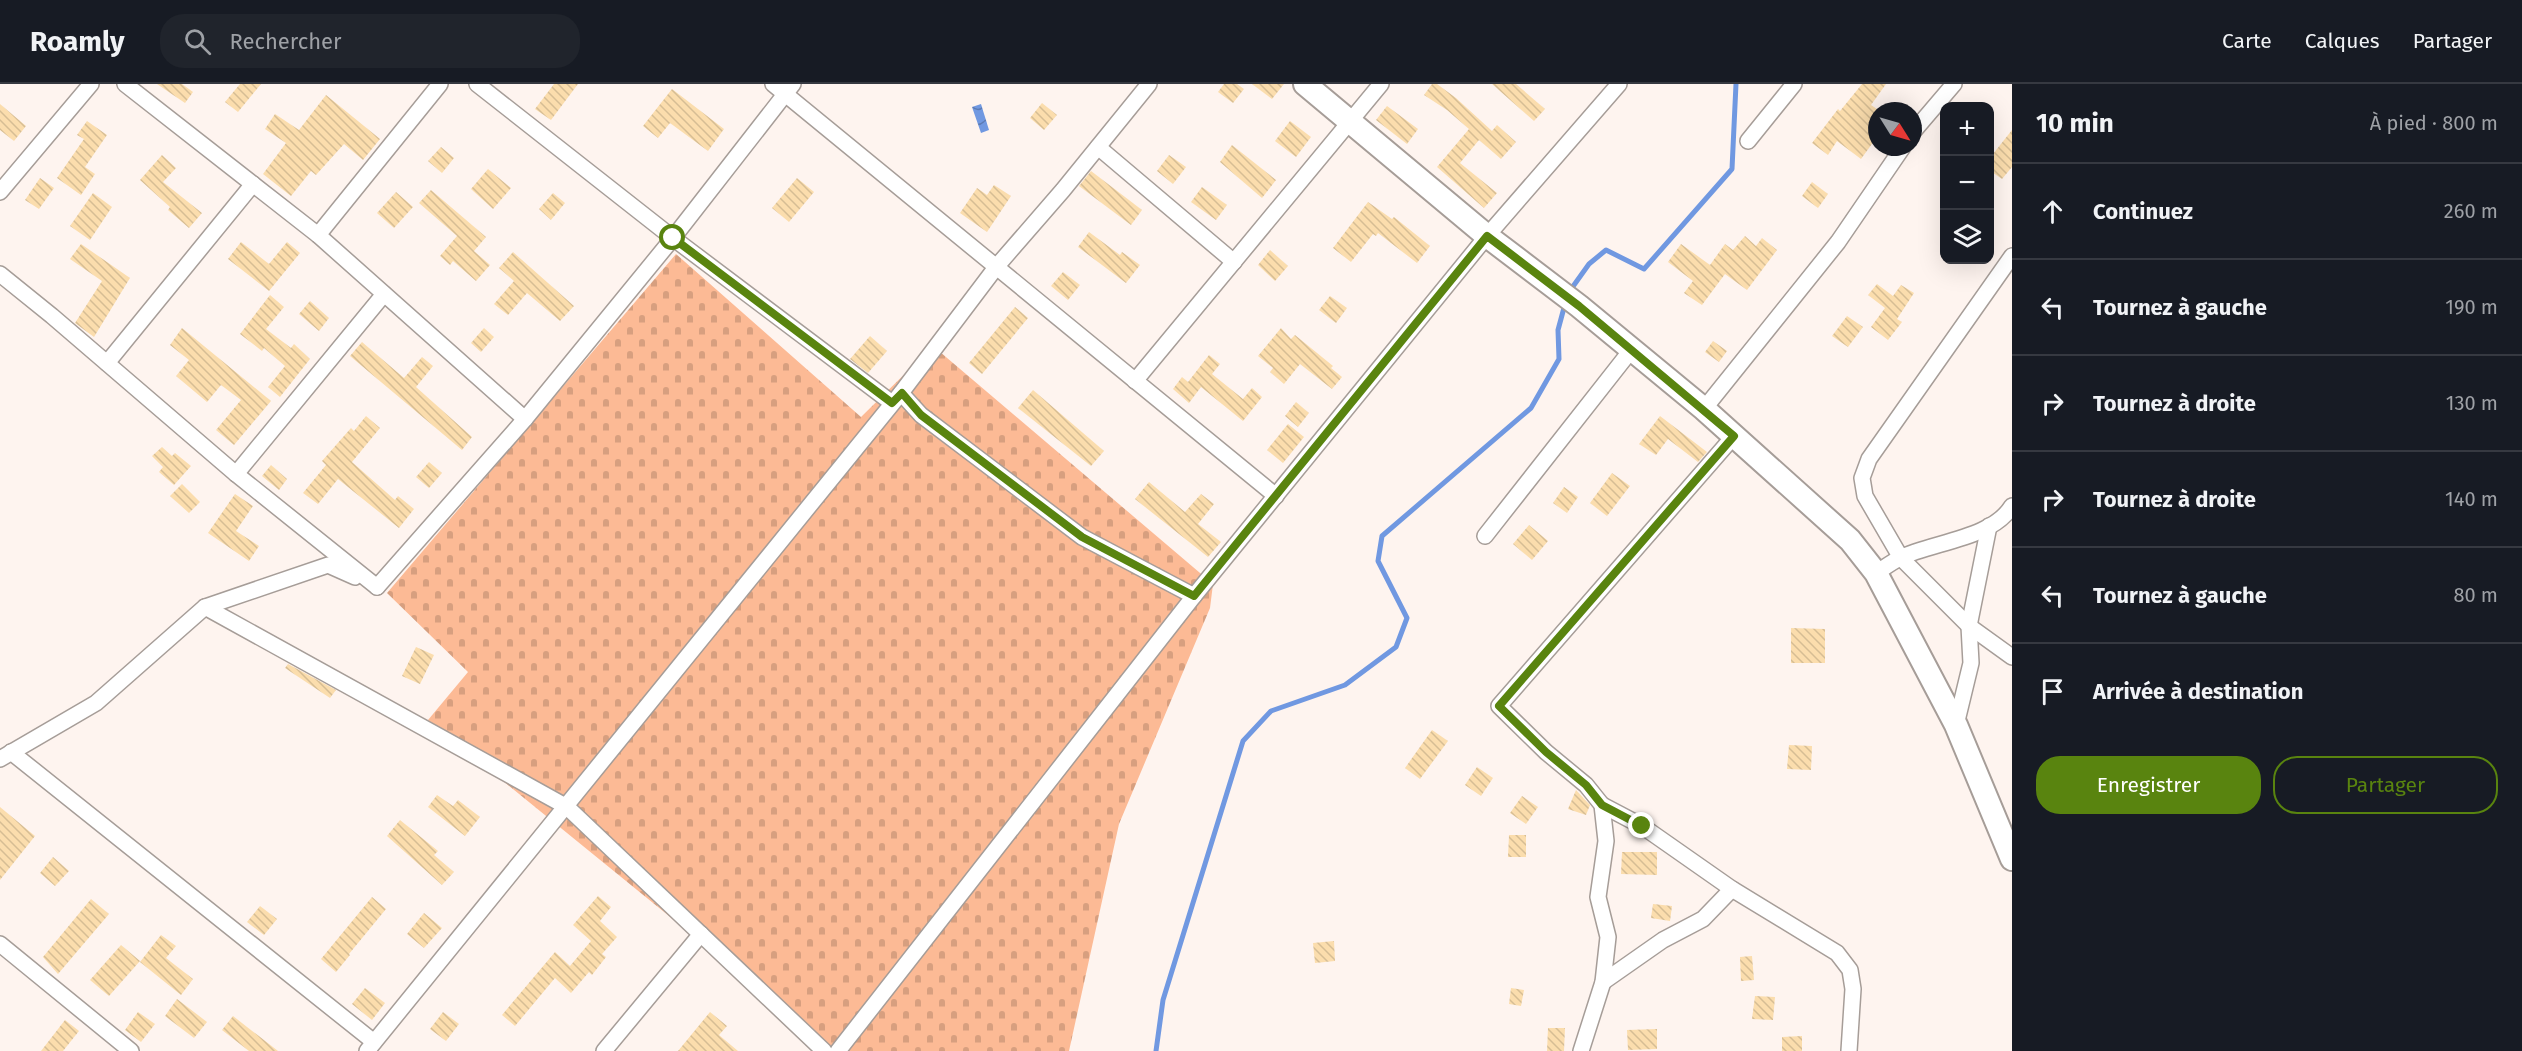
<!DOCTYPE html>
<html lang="fr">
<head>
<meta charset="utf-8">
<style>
	body { margin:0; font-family:"Fira Sans",sans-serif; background:#20242c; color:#f1f3f6 }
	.controls { position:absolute; right:18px; top:18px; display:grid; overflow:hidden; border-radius:12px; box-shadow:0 6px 24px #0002 }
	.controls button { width:54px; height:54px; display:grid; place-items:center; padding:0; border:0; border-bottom:2px solid #363941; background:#171b24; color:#f1f3f6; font:30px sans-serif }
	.compass { position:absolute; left:1868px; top:18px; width:54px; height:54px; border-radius:50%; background:#171b24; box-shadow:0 6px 24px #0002; rotate:127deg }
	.stop { position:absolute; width:18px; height:18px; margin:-14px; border:4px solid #59840f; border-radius:50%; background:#fff }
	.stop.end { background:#59840f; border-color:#fff; box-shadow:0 2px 6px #0008 }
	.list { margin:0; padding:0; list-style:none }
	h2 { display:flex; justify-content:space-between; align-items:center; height:78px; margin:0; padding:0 24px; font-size:26px }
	h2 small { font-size:20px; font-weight:400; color:#9ea1a6 }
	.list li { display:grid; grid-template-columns:39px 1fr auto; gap:18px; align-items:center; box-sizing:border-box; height:96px; padding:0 24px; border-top:2px solid #363941 }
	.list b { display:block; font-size:22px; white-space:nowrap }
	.list em { font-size:20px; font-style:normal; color:#9ea1a6 }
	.actions { display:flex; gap:12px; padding:18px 24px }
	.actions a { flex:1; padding:14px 0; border:2px solid #59840f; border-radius:24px; text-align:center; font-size:21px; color:#59840f }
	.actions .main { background:#59840f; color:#fff }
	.icon { flex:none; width:33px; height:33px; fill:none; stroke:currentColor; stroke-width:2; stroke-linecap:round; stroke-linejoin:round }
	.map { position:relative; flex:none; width:2012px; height:967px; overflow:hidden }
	header { display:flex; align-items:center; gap:36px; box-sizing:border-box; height:84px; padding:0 30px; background:#171b24; border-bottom:2px solid #363941 }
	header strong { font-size:28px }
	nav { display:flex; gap:33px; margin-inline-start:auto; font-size:21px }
	.search { width:420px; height:54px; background:#20242c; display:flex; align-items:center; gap:15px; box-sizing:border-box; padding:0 21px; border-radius:24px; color:#9ea1a6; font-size:22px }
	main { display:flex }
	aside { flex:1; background:#171b24 }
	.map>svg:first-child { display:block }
</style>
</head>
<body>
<header>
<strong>Roamly</strong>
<div class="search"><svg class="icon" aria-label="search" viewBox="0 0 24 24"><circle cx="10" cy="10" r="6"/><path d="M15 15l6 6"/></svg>Rechercher</div>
<nav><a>Carte</a><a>Calques</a><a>Partager</a></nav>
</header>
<main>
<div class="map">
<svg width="2012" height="967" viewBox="0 0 2012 967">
	<defs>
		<pattern id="cemetery-stones" width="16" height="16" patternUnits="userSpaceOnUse" patternTransform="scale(1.5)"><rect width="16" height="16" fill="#fcba95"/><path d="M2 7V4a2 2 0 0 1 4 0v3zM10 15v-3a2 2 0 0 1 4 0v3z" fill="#d79f7f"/></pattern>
		<pattern id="water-waves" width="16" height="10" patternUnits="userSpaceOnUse" patternTransform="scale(1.5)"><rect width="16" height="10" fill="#7098e1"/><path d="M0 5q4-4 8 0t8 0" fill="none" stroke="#5b7bb5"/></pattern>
		<pattern id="building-back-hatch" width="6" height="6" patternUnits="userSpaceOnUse" patternTransform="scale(1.5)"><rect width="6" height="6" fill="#fbddad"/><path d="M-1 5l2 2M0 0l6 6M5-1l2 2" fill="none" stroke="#d6bd94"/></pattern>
	</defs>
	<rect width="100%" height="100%" fill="#fef4ef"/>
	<!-- cemetery -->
	<path fill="url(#cemetery-stones)" d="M676 170 861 333 933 262 1213 500 1210 524 1119 740 1069 967H835L428 636 468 588 387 509Z"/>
	<!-- water -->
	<path fill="url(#water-waves)" d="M981 20 989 46 981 49 972 23Z"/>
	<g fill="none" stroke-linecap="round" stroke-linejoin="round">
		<!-- stream -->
		<g stroke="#7098e1" stroke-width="5">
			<path d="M1569 208 1589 180 1606 166 1644 185 1732 85 1736 0"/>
			<path d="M1156 967 1163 916 1243 657 1271 627 1345 601 1396 563 1407 534 1378 477 1382 452 1531 324 1559 275 1558 246 1565 220"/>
		</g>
	</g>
	<!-- building -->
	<g fill="url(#building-back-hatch)">
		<path d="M157 0H182L193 8 185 19Z"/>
		<path d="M240 0H261L238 28 225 18Z"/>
		<path d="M554 0H578L551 36 535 25Z"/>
		<path d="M1224 0H1237L1244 5 1233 19 1218 8Z"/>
		<path d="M1252 0H1284L1272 15Z"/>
		<path d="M1432 0H1437L1456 14 1492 47 1497 41 1516 58 1501 75 1479 56 1460 79 1497 109 1484 124 1437 83 1469 45 1447 26 1424 11Z"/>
		<path d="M1492 0H1516L1545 25 1534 37Z"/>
		<path d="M1862 0H1886L1871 21 1877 25V53L1861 75 1837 57 1828 71 1812 59 1838 25 1840 27Z"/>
		<path d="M672 5 724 45 708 67 670 39 658 54 643 42Z"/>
		<path d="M326 11 380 55 363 76 344 60 316 91 311 87 291 112 263 90 286 59 265 45 275 30 299 46Z"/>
		<path d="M1042 19 1057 31 1044 46 1030 34Z"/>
		<path d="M0 20 26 42 14 57 0 46Z"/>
		<path d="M1387 22 1418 45 1407 60 1376 36Z"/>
		<path d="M87 37 107 51 85 83 95 90 81 111 57 94 84 55 77 51Z"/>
		<path d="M1290 37 1311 53 1296 73 1275 57Z"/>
		<path d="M2012 46V83L2002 95 1989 86V75Z"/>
		<path d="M1232 61 1276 96 1262 114 1220 78Z"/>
		<path d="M441 63 454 74 442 89 428 77Z"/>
		<path d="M162 71 176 84 163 98 202 129 189 144 168 126 170 123 140 96Z"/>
		<path d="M1169 71 1186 83 1173 100 1157 87Z"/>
		<path d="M488 85 511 104 493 125 471 105Z"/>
		<path d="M1091 87 1142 126 1131 141 1079 102Z"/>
		<path d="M40 94 54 104 39 125 25 116Z"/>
		<path d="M797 94 814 108 789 138 772 124Z"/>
		<path d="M1812 98 1828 110 1818 124 1802 112Z"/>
		<path d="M994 101 1011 112 987 148 960 129 977 104 987 111Z"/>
		<path d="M1202 103 1227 121 1216 136 1191 118Z"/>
		<path d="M431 106 486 153 474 167 490 181 476 197 453 177 450 181 440 172 457 152 419 119Z"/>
		<path d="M396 108 413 123 394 144 377 129Z"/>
		<path d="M93 109 112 123 90 156 70 142Z"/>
		<path d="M553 109 565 119 551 136 539 125Z"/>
		<path d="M1368 118 1392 135 1394 133 1430 162 1417 179 1378 149 1376 152 1373 150 1351 178 1333 164Z"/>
		<path d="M1089 148 1120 171 1122 168 1140 181 1126 199 1078 163Z"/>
		<path d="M1745 152 1756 162 1762 154 1777 166 1747 206 1725 190 1702 221 1684 209 1693 197 1668 178 1681 160 1710 181 1725 160 1733 166Z"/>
		<path d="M241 158 269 180 287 158 300 169 269 207 228 175Z"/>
		<path d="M81 160 130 194 94 253 75 239 102 197 70 175Z"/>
		<path d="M1270 166 1288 182 1275 197 1258 181Z"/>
		<path d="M513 168 574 222 560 237 527 209 508 231 494 220 514 197 499 184Z"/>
		<path d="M1063 188 1080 201 1068 216 1051 202Z"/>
		<path d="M1877 200 1893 212 1901 201 1914 209 1897 235 1902 238 1888 256 1871 243 1885 224 1868 211Z"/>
		<path d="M270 211 284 223 266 245 291 264 294 260 310 275 280 313 268 303 285 282 264 264 262 267 240 250Z"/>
		<path d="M1330 212 1347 224 1336 239 1319 226Z"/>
		<path d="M310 217 329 234 319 247 299 230Z"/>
		<path d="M1015 223 1028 234 982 290 969 279Z"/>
		<path d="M1847 232 1863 243 1848 263 1832 252Z"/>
		<path d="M182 244 271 317 234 361 216 346 241 316 221 301 207 318 176 292 189 276 170 261Z"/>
		<path d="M484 244 494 253 481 268 471 259Z"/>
		<path d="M1281 244 1291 255 1295 251 1333 282 1331 284 1342 293 1332 305 1300 280 1284 300 1270 288 1273 284 1258 272Z"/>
		<path d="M870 252 887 267 868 289 850 275Z"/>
		<path d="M1713 257 1727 267 1719 278 1705 268Z"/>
		<path d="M362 258 404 294 422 273 433 282 416 303 472 353 462 366 350 272Z"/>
		<path d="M1209 271 1220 280 1212 290 1243 315 1252 304 1262 313 1243 337 1201 303 1189 319 1173 305 1182 293 1188 298Z"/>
		<path d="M1033 306 1104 367 1091 382 1018 324Z"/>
		<path d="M1296 318 1309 329 1298 343 1285 332Z"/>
		<path d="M366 332 380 344 352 378 395 416 398 412 414 425 399 444 338 395 318 420 303 409 326 381 322 377 351 344 354 347Z"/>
		<path d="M1660 332 1707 368 1698 378 1668 355 1656 371 1639 360Z"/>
		<path d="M1288 340 1304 353 1283 379 1267 366Z"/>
		<path d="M162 363 172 372 175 369 191 382 174 401 159 388 163 383 152 372Z"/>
		<path d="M429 378 442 389 429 404 416 393Z"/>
		<path d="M271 381 287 395 279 406 262 392Z"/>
		<path d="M1612 389 1630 402 1607 432 1590 419Z"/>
		<path d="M1149 398 1185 428 1201 410 1214 420 1198 440 1221 458 1208 473 1135 415Z"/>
		<path d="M182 400 200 418 189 429 170 412Z"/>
		<path d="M1564 403 1578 413 1567 429 1553 419Z"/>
		<path d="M235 410 253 422 236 447 259 462 249 477 208 449Z"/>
		<path d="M1529 441 1548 457 1532 476 1513 460Z"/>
		<path d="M1791 544 1825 545V579H1791Z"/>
		<path d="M416 563 434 571 420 600 402 592Z"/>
		<path d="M288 580 336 606 330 614 285 584Z"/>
		<path d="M1432 646 1448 657 1420 695 1405 684Z"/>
		<path d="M1789 661 1812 662 1811 686 1787 685Z"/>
		<path d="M1477 683 1493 694 1481 712 1465 701Z"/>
		<path d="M1576 706 1590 721 1586 731 1568 725Z"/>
		<path d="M437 711 453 722 458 716 480 733 465 752 428 723Z"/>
		<path d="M1522 712 1538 723 1526 740 1510 729Z"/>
		<path d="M0 723 35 752 0 796Z"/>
		<path d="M400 736 438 767 434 771 454 788 442 801 387 752Z"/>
		<path d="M1509 751H1526V773H1508Z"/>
		<path d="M1622 768H1657V791L1621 790Z"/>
		<path d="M53 773 69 787 55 802 40 789Z"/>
		<path d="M598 812 611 823 600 837 617 853 602 870 606 873 592 891 589 888 571 909 555 894 515 942 502 931 555 868 570 882 591 857 573 841Z"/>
		<path d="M372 813 386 825 349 870 350 871 336 888 321 875Z"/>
		<path d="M91 815 109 830 58 890 43 873Z"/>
		<path d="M1653 820 1672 822 1670 837 1651 834Z"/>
		<path d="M260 822 277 835 264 851 247 838Z"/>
		<path d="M424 829 442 844 424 864 407 850Z"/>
		<path d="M161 851 176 862 166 874 193 895 181 911 140 878Z"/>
		<path d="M1334 857 1335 877 1315 879 1313 859Z"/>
		<path d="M121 861 140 877 109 912 90 896Z"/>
		<path d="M1752 872 1754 896 1741 897 1740 873Z"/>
		<path d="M365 904 385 919 372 936 352 920Z"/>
		<path d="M1511 904 1524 906 1521 922 1509 920Z"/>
		<path d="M1755 912 1775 913 1773 936 1752 935Z"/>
		<path d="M177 915 207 938 194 954 165 932Z"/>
		<path d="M138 928 155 940 141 958 125 946Z"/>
		<path d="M443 928 459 940 446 957 430 945Z"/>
		<path d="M710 928 727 942 719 951 738 967H678Z"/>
		<path d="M233 932 278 967H249L222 946Z"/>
		<path d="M65 936 79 947 63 967H41Z"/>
		<path d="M1548 944H1565L1564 967H1547Z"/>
		<path d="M1657 945V965L1628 966 1627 946Z"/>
		<path d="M1802 952V967H1782V953Z"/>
	</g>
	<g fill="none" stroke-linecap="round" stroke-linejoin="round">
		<defs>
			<g id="street">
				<path d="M125 0 318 151 525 335"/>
				<path d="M477 0 673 154 892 319"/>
				<path d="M773 0 1276 412"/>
				<path d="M1913 48 1954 0"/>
				<path d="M1748 57 1794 0"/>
				<path d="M1098 63 1234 178"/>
				<path d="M0 108 91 0"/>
				<path d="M318 151 440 0"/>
				<path d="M2012 172 1869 375 1862 394 1865 412 1901 474 1969 542 2012 573"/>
				<path d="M0 190 52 232 236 390 377 503"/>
				<path d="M107 279 253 100"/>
				<path d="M1135 297 1381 0"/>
				<path d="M901 309 921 331 1082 453 1194 512"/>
				<path d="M1704 325 1838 158 1903 63"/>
				<path d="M236 390 384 210"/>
				<path d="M1485 452 1632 265"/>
				<path d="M1876 489C1884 484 1892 478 1900 474 1932 458 1992 455 2012 422"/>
				<path d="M377 503 525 335 673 154 793 0"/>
				<path d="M205 523 567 723 824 967"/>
				<path d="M1956 641 1971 579 1969 542 1989 442"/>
				<path d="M11 668 374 958"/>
				<path d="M0 675 96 619 205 523 328 481 355 493"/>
				<path d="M1602 721 1642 742 1732 805 1837 869 1850 886 1853 905 1849 967"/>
				<path d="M0 860 131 967"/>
				<path d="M1603 898 1663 856 1703 835 1732 805"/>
				<path d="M367 967 901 309 997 182 1063 106 1149 0"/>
				<path d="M604 967 701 850"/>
				<path d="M838 967 1194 512 1487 152 1619 0"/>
				<path d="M1581 967 1603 898 1608 853 1598 813 1606 757 1602 721 1586 701 1546 668 1499 622 1734 352"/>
			</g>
			<path id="secondary" d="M1305 0 1487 152 1579 222 1704 325 1850 456 1876 489 1956 641 2012 775"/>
		</defs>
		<!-- street casing -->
		<use href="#street" stroke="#a69d98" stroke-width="18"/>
		<!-- secondary casing -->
		<use href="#secondary" stroke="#a69d98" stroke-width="26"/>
		<!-- street -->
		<use href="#street" stroke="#fff" stroke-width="15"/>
		<!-- secondary -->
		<use href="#secondary" stroke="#fff" stroke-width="22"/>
	</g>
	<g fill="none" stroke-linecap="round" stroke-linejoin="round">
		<!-- route -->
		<path stroke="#59840f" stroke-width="8" d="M673 154 892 319 902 309 921 331 1082 453 1194 512 1487 152 1579 222 1734 352 1499 622 1546 668 1586 701 1602 721 1642 742"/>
	</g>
</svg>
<div class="controls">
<button>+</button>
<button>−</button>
<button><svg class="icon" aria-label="layers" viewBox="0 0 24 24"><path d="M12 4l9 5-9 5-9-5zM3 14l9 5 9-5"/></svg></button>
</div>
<svg class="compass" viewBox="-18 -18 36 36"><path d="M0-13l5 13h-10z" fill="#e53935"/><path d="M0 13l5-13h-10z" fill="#9ea1a6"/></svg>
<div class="stop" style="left:673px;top:154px"></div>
<div class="stop end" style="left:1642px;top:742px"></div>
</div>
<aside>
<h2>10 min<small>À pied · 800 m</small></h2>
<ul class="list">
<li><svg class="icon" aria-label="ahead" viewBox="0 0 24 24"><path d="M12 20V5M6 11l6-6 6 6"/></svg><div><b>Continuez</b></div><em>260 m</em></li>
<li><svg class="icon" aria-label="left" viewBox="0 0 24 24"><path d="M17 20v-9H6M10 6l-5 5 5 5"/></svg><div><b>Tournez à gauche</b></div><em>190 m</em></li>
<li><svg class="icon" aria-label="right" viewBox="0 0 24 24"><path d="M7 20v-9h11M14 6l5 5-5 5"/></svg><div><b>Tournez à droite</b></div><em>130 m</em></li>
<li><svg class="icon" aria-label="right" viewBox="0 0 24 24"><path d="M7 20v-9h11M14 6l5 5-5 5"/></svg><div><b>Tournez à droite</b></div><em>140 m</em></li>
<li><svg class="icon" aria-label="left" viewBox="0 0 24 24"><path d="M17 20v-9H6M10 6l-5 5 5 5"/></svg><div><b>Tournez à gauche</b></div><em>80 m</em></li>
<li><svg class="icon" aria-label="arrive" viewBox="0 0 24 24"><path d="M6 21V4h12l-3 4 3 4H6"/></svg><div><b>Arrivée à destination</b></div></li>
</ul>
<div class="actions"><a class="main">Enregistrer</a><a>Partager</a></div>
</aside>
</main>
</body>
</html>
